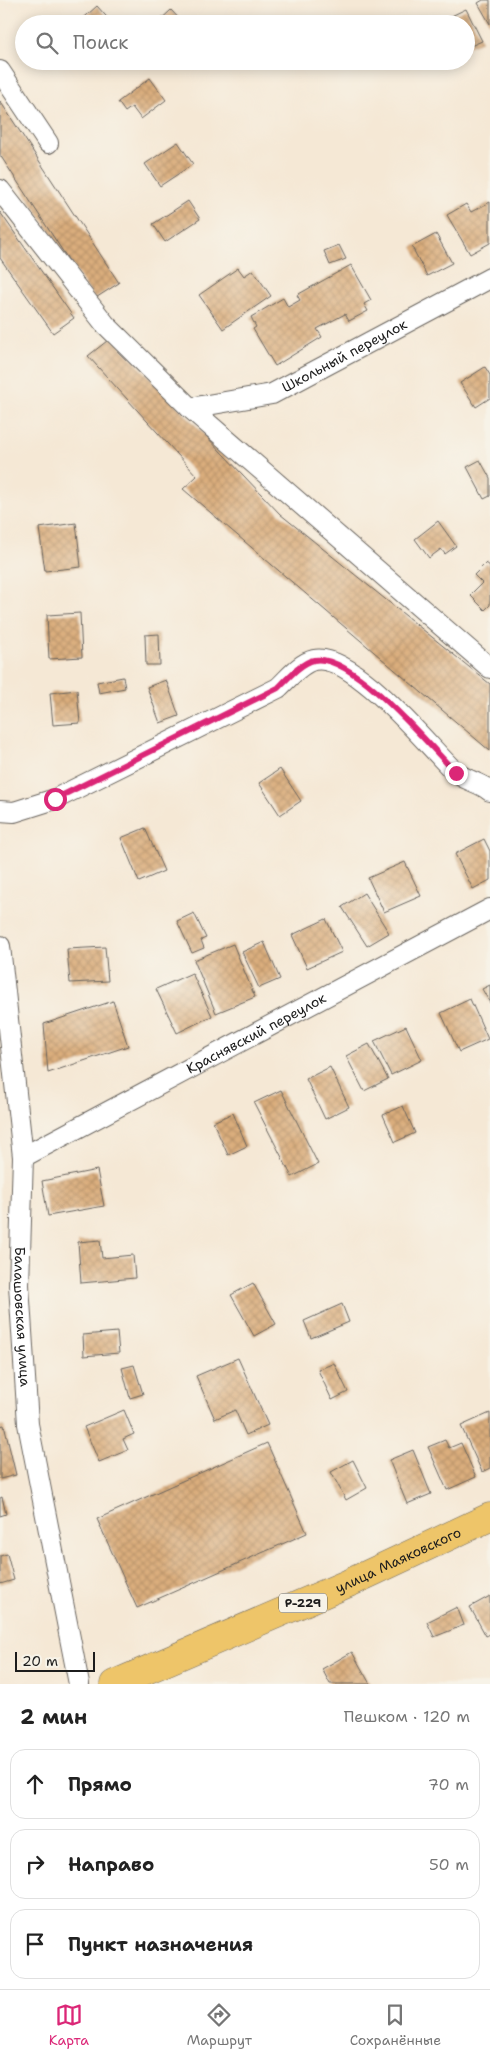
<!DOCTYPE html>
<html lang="ru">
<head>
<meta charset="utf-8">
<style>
	body { margin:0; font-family:"Shantell Sans",sans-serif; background:#f2f2f2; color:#222 }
	.scale { position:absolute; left:15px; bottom:12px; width:80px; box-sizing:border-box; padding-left:5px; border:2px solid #1c1c1c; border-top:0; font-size:14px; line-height:18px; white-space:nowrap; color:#1c1c1c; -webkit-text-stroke:4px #f7f3e8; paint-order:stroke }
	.stop { position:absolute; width:15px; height:15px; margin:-11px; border:4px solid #db2777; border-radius:50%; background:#fff }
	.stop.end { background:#db2777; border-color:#fff; box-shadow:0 1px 5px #0008 }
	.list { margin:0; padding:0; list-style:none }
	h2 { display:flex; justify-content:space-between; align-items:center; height:65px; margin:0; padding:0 20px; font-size:21px }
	h2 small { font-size:16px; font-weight:400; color:#767676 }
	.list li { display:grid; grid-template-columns:32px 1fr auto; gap:15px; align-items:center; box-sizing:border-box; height:70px; margin:0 10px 10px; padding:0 10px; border:1px solid #e0e0e0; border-radius:15px }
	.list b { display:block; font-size:19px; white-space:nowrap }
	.list em { font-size:16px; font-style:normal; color:#767676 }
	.icon { flex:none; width:28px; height:28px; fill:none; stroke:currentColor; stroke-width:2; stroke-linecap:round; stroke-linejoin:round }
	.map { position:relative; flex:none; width:490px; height:1684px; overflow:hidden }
	.search { position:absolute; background:#fff; box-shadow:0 2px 12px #0003; left:15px; right:15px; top:15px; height:55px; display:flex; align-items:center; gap:12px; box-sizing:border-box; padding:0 18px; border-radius:28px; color:#767676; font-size:19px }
	.sheet { height:305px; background:#fff }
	nav { display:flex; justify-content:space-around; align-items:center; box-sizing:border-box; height:70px; border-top:1px solid #e0e0e0; background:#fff; font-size:14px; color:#767676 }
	nav a { display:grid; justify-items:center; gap:2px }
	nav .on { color:#db2777 }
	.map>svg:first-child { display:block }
</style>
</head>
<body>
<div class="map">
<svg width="490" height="1684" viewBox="0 0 490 1684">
	<defs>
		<pattern id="building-cross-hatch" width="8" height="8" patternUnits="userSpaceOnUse" patternTransform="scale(1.25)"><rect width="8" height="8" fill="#daad7d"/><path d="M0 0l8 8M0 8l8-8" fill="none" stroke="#ba946b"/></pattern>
	</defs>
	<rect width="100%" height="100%" fill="#f7f3e8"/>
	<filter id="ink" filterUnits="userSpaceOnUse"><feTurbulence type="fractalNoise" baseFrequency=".02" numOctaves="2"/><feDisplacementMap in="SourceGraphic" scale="10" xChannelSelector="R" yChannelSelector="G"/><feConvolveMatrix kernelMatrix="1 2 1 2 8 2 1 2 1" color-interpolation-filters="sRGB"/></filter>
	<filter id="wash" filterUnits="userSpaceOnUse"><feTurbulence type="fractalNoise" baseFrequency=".0096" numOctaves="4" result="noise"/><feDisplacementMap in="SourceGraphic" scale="20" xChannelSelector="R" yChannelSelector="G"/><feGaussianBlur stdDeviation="1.12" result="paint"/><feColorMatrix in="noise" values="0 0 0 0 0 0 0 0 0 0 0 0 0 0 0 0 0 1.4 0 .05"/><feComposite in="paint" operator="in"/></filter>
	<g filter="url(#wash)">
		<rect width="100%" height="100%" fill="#f5e8d5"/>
		<g id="blocks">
			<!-- building -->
			<g fill="url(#building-cross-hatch)">
				<path d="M483 0H490V24L478 3Z"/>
				<path d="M97 6 113 24H77Z"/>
				<path d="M466 9 482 41 466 48V24H444L443 20Z"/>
				<path d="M171 10 184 24H156Z"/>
				<path d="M150 78 166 100 141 119 132 107 125 112 118 102Z"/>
				<path d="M0 101 119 283 94 299 0 155Z"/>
				<path d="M178 142 193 164 160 186 145 164Z"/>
				<path d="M188 201 200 219 165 242 153 224Z"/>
				<path d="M490 202V243L470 254 447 215 466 204 471 212Z"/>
				<path d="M0 212 74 318 53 333 0 258Z"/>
				<path d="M436 234 452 263 427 276 412 247Z"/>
				<path d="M339 245 346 259 330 265 324 251Z"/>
				<path d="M351 265 371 300 364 304 368 311 349 321 345 314 317 329 322 337 275 366 253 329 256 327 251 317 283 298 288 307 300 300 297 295Z"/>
				<path d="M238 268 244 276 253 270 271 296 223 329 199 295Z"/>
				<path d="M112 337 280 514 490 684V751L183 489 197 476 88 356Z"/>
				<path d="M485 367 490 375V398L476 407 460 383Z"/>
				<path d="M480 460 490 478V496L484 499 467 467Z"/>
				<path d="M438 521 456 546 445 554 441 549 429 558 415 539Z"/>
				<path d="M76 523 81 567 45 571 39 528Z"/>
				<path d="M486 563 490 566V605L485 610 470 595 482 583 474 575Z"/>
				<path d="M80 613 82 657 49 659 47 615Z"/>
				<path d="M159 634 160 665H146L145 635Z"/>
				<path d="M123 677 125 688 99 693 97 682Z"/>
				<path d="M166 680 179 716 160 723 147 687Z"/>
				<path d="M77 690 80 723 53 725 50 693Z"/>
				<path d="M280 769 301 801 280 815 259 783Z"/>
				<path d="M145 828 164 871 139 882 121 838Z"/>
				<path d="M484 839 490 851V880L473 889 455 854Z"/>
				<path d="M405 862 421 896 384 912 368 878Z"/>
				<path d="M364 893 389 933 367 946 342 907Z"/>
				<path d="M194 913 206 938 201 940 204 948 192 953 177 921Z"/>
				<path d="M326 919 342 952 307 968 292 935Z"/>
				<path d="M264 942 280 979 259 988 242 952Z"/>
				<path d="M233 944 255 997 216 1013 194 960Z"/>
				<path d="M105 947 108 981 70 983 67 949Z"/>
				<path d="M192 973 212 1016 177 1033 156 989Z"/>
				<path d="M490 985V1003L482 989Z"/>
				<path d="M470 999 488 1039 459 1052 441 1013Z"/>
				<path d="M113 1001 128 1046 48 1073 44 1024Z"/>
				<path d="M406 1026 422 1060 391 1075 374 1041Z"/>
				<path d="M369 1044 388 1079 364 1091 346 1056Z"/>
				<path d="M330 1067 349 1107 325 1119 306 1079Z"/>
				<path d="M281 1090 318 1164 292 1177 254 1103Z"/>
				<path d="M403 1106 415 1133 395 1142 383 1115Z"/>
				<path d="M233 1113 247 1146 228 1155 213 1122Z"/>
				<path d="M97 1170 104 1206 48 1216 42 1181Z"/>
				<path d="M100 1240 102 1258 133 1255 135 1278 81 1283 78 1242Z"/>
				<path d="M253 1283 276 1324 254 1336 231 1295Z"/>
				<path d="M342 1304 349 1322 311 1338 304 1321Z"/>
				<path d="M117 1332 119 1353 84 1356 83 1335Z"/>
				<path d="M238 1358 268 1425 246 1435 235 1410 215 1419 196 1376Z"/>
				<path d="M334 1363 348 1392 332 1400 318 1370Z"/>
				<path d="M134 1365 143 1394 130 1398 122 1368Z"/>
				<path d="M124 1410 134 1434 123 1439 128 1450 99 1462 84 1427Z"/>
				<path d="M490 1413V1468L482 1472 461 1426Z"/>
				<path d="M4 1425 16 1475 0 1479V1426Z"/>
				<path d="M445 1440 449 1448 461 1443 476 1477 447 1490 428 1447Z"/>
				<path d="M267 1443 307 1533 137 1608 97 1519Z"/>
				<path d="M413 1450 431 1494 407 1504 389 1460Z"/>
				<path d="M353 1460 367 1488 346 1500 331 1472Z"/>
				<path d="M2 1497 6 1514 0 1516V1498Z"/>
				<path d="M7 1554 14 1580 0 1584V1556Z"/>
				<path d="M490 1596V1634L486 1636 470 1607Z"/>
				<path d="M457 1607 464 1625 434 1637 427 1622Z"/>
				<path d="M352 1652 370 1684H330L322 1669Z"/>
			</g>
		</g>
	</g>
	<g filter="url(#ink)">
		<use href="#blocks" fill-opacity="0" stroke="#68635d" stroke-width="1"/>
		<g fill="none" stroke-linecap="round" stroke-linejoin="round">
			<defs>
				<g id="minor">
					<path d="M0 71 48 143"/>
					<path d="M0 190 105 324 190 408 490 668"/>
					<path id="s1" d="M190 408 272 394 490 278"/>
					<path d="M0 811 14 812 55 799 278 688C288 679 300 663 314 660 352 651 428 746 454 771 463 780 480 782 490 791"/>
					<path id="s2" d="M0 946 23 1157 19 1285 28 1424 79 1684"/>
					<path id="s3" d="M23 1157 490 909"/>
				</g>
				<g id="primary">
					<path id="s4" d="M114 1684 349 1583 490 1517"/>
				</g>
			</defs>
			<!-- minor casing -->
			<use href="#minor" stroke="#68635d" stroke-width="22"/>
			<!-- primary casing -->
			<use href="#primary" stroke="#68635d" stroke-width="29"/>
			<!-- minor -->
			<use href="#minor" stroke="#fff" stroke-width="20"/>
			<!-- primary -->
			<use href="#primary" stroke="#eec569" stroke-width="28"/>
		</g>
	</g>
	<g fill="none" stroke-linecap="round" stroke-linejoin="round" filter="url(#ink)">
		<!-- route -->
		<path stroke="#db2777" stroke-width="6" d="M55 799 278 688C287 679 302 662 314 660 353 653 430 746 456 773"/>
	</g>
	<g text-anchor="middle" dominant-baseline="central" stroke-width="4" stroke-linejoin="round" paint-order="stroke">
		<!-- shield labels -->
		<rect fill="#f7f3e8" stroke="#5e5c59" stroke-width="1" x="279" y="1593.5" width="48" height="19" rx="4"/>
		<g font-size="12" font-weight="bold" fill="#1c1c1c">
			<text x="303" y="1603">Р-229</text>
		</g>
		<!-- street labels -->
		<g font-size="14" fill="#1c1c1c" stroke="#f7f3e8">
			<text stroke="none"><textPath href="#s1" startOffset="165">Школьный переулок</textPath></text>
			<text stroke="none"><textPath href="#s3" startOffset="264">Краснявский переулок</textPath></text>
			<text stroke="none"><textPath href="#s2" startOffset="372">Балашовская улица</textPath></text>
			<text stroke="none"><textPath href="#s4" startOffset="310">улица Маяковского</textPath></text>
		</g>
	</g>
</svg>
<div class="scale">20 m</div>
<div class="stop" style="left:55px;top:799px"></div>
<div class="stop end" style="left:456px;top:773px"></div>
<div class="search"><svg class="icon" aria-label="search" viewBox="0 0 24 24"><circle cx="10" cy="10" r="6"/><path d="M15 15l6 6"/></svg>Поиск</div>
</div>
<section class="sheet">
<h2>2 мин<small>Пешком · 120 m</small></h2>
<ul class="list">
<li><svg class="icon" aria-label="ahead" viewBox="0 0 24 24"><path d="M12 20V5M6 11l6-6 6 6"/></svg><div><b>Прямо</b></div><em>70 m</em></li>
<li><svg class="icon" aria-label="right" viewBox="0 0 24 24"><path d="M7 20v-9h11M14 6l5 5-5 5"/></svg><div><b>Направо</b></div><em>50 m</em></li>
<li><svg class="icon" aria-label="arrive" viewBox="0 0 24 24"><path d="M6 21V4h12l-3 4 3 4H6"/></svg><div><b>Пункт назначения</b></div></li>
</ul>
</section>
<nav>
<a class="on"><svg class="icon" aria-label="map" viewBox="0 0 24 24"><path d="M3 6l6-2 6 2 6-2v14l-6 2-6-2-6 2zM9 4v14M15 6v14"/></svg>Карта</a>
<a><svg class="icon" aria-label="directions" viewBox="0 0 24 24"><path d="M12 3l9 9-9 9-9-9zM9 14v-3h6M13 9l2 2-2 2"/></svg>Маршрут</a>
<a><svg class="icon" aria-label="saved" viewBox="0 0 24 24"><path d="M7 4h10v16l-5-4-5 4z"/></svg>Сохранённые</a>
</nav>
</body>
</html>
